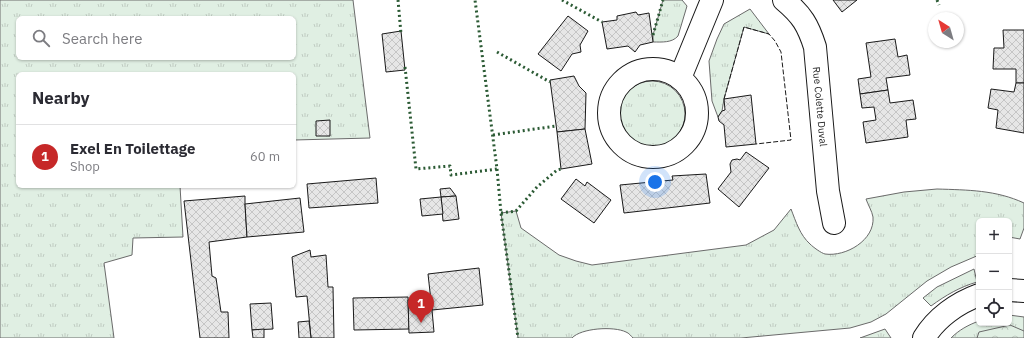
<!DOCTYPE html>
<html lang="en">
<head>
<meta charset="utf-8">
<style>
	body { margin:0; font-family:"IBM Plex Sans",sans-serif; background:#f2f2f3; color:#2b2b33 }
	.controls { position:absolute; right:12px; bottom:12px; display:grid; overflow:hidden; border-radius:6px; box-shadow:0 1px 3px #0004 }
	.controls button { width:36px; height:36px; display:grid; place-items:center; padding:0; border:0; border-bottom:1px solid #e1e1e2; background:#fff; color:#2b2b33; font:20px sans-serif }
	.compass { position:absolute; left:928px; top:12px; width:36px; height:36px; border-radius:50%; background:#fff; box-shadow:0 1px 3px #0004; rotate:323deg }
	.you { position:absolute; left:655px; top:182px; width:14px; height:14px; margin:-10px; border:3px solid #fff; border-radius:50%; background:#1a73e8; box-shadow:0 0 0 6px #1a73e833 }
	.badge { display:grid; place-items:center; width:26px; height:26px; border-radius:50%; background:#c62828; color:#fff; font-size:13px; font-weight:700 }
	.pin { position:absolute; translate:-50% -33px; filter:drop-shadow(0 1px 2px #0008) }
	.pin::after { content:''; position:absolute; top:21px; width:14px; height:12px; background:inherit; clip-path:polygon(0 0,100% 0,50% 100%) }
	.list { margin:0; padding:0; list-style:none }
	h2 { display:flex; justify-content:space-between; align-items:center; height:52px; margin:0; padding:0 16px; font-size:17px }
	h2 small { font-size:13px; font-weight:400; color:#7c7c81 }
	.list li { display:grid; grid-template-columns:26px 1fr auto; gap:12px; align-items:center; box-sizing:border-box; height:64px; padding:0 16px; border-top:1px solid #e1e1e2 }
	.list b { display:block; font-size:15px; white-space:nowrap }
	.list p { margin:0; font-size:13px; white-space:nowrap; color:#7c7c81 }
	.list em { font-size:13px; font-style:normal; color:#7c7c81 }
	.icon { flex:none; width:22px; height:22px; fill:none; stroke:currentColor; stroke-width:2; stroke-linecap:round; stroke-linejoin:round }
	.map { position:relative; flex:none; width:1024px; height:338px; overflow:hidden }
	.search { position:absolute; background:#fff; box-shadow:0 1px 3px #0004; left:16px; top:16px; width:280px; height:44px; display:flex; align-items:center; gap:10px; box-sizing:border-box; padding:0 14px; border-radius:6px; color:#7c7c81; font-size:15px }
	.panel { position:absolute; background:#fff; box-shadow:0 1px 3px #0004; left:16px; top:72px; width:280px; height:116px; border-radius:6px }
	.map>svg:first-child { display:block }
</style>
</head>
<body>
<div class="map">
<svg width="1024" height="338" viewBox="0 0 1024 338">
	<defs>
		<pattern id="grass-tufts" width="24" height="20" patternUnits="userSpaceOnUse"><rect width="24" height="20" fill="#e0efe3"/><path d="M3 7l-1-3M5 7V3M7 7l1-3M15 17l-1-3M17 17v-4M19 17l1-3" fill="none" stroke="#c0ccc2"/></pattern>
		<pattern id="forest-crowns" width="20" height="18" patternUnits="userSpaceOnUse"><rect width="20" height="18" fill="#e0efe3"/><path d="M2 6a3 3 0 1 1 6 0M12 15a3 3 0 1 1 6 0" fill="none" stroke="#c0ccc2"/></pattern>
		<pattern id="building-cross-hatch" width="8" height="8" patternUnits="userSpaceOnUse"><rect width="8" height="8" fill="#e6e6e6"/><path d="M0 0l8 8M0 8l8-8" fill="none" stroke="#c5c5c5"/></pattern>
	</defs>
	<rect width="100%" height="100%" fill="#fff"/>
	<!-- grass -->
	<g fill="url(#grass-tufts)" stroke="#6a6a6a" fill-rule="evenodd">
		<path d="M0 0H353L370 138 294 140V74H18V186H180L183 237 133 238 132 255 104 263 114 338H0ZM18 18H294V58H18Z"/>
		<path d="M663 0H682L687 6 678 36C672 43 662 42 653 42V35Z"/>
		<path d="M750 9 769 34 744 27 724 99 722 111 718 117 712 101 709 61 717 39 724 24Z"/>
		<circle cx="652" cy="114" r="33"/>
		<path d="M937 189C968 190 996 190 1024 203V228L1020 239 1009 237V221H979V255L951 267 927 281 886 314 871 322 850 328 741 338H633C631 336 629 333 626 332 614 326 581 328 572 338H518L501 213 516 211 521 228 559 255 576 261 592 265 746 245 774 230 791 209C796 222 800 235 810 244 813 247 821 253 825 254 846 257 875 240 873 217 872 211 868 205 866 199L904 192Z"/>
		<path d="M974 269 977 282C960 287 946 295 931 306L923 298 937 287Z"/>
		<path d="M1009 315 1024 317V338H951C959 330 968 325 979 321V323H1009Z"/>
		<path d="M885 329 891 338H860Z"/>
	</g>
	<!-- forest -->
	<path fill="url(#forest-crowns)" stroke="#6a6a6a" d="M1010 325 1024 331V338H977L979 332Z"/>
	<!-- building -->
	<g fill="url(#building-cross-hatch)" stroke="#1a1a1a">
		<path d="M833 0H857L842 12Z"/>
		<path d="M636 12 638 15 649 13 653 42 640 45 635 52 628 46 607 49 602 22 617 20V16Z"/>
		<path d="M568 16 588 31 580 45 581 52 572 54 561 71 538 54Z"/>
		<path d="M1003 30H1024V83H1016V69H993L994 48H1004Z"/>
		<path d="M401 31 405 70 386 72 382 34Z"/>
		<path d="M895 39 898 57 907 55 910 75 886 78 888 90 860 94 858 79 871 77 866 43Z"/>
		<path d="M574 76 579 86 586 93 585 129 557 132 550 80Z"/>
		<path d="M1016 83H1024V133L996 128 998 110 988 108 991 89 1014 92Z"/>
		<path d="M888 90 890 103 913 100 916 119 906 120 908 137 866 143 863 122 876 120 874 107 862 108 860 94Z"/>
		<path d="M751 95 756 144 726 147 724 125 719 121 718 117 722 111 725 110 724 99Z"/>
		<path d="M330 120V136H316V121Z"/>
		<path d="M585 129 592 164 561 169 557 132Z"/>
		<path d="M746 152 769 168 739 207 718 189 731 172 730 164 732 160 737 159 740 160Z"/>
		<path d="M706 174 710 203 624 213 620 185 673 180 672 176Z"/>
		<path d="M376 178 378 203 309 208 307 184Z"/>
		<path d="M576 179 585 186 587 182 611 200 594 223 561 199Z"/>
		<path d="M450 188 456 196 441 197 440 189Z"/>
		<path d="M245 196V204L247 237 209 242 212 276 216 278 221 312H228L229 338H200L184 201Z"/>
		<path d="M456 196 459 219 443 221 441 197Z"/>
		<path d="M441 197 443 214 422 216 420 199Z"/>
		<path d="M300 198 304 232 247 237 245 204Z"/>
		<path d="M310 250 311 257 326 255 328 287H333L334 338H311L307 296 296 297 292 257Z"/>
		<path d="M479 268 483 305 432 310 428 274Z"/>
		<path d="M408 297 409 329 354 330 353 298Z"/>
		<path d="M431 299 434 332 409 333 408 300Z"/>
		<path d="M271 303 273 329 252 330 250 304Z"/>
		<path d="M309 321 311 338H299L298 322Z"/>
		<path d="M264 329V338H253L252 330Z"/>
	</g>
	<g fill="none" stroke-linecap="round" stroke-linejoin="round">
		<defs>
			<g id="street">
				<path id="s1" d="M784 0C802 15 808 25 815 47L828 191 834 223"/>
				<circle cx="653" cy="113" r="44"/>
				<path d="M680 78 712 0"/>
			</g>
			<g id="secondary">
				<path d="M1009 290 1024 291"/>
				<path d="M924 338C936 318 957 303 979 295"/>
			</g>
		</defs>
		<!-- street casing -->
		<use href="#street" stroke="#1a1a1a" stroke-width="24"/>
		<!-- secondary casing -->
		<use href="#secondary" stroke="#1a1a1a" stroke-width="24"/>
		<!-- street -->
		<use href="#street" stroke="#fff" stroke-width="22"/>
		<!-- secondary -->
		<use href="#secondary" stroke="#fff" stroke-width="22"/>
		<!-- hedge -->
		<g stroke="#2b5a34" stroke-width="3" stroke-dasharray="2 3" stroke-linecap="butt">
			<path d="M398 0 401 34"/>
			<path d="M562 0 602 22"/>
			<path d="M937 0 939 5"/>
			<path d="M653 35 663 0"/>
			<path d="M497 52 550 82"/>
			<path d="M405 67 416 169 450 166 451 175 497 169 475 0"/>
			<path d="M493 135 556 126"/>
			<path d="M497 169 501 213 518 338"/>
			<path d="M501 213 516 211 537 187 557 170 561 169"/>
		</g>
		<!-- fence -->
		<path stroke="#1a1a1a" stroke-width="1" stroke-dasharray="5 2" stroke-linecap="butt" d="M724 99 744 27 769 34 775 41 781 52 791 140 756 144"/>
	</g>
	<g text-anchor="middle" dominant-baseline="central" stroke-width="3" stroke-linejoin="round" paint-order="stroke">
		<!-- street labels -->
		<g font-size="10" fill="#1a1a1a" stroke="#fff">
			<text stroke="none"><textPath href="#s1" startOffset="117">Rue Colette Duval</textPath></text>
		</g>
	</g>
</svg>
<div class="controls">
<button>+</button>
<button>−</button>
<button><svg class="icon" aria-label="locate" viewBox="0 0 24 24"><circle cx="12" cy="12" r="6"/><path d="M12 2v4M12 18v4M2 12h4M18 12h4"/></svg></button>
</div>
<svg class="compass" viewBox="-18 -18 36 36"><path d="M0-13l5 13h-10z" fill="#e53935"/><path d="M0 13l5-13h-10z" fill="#7c7c81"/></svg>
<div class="you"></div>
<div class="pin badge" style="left:421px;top:323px">1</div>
<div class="search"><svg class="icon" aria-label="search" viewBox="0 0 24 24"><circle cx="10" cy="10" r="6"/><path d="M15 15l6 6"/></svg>Search here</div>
<section class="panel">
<h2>Nearby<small></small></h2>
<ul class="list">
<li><span class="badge">1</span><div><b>Exel En Toilettage</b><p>Shop</p></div><em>60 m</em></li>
</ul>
</section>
</div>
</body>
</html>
